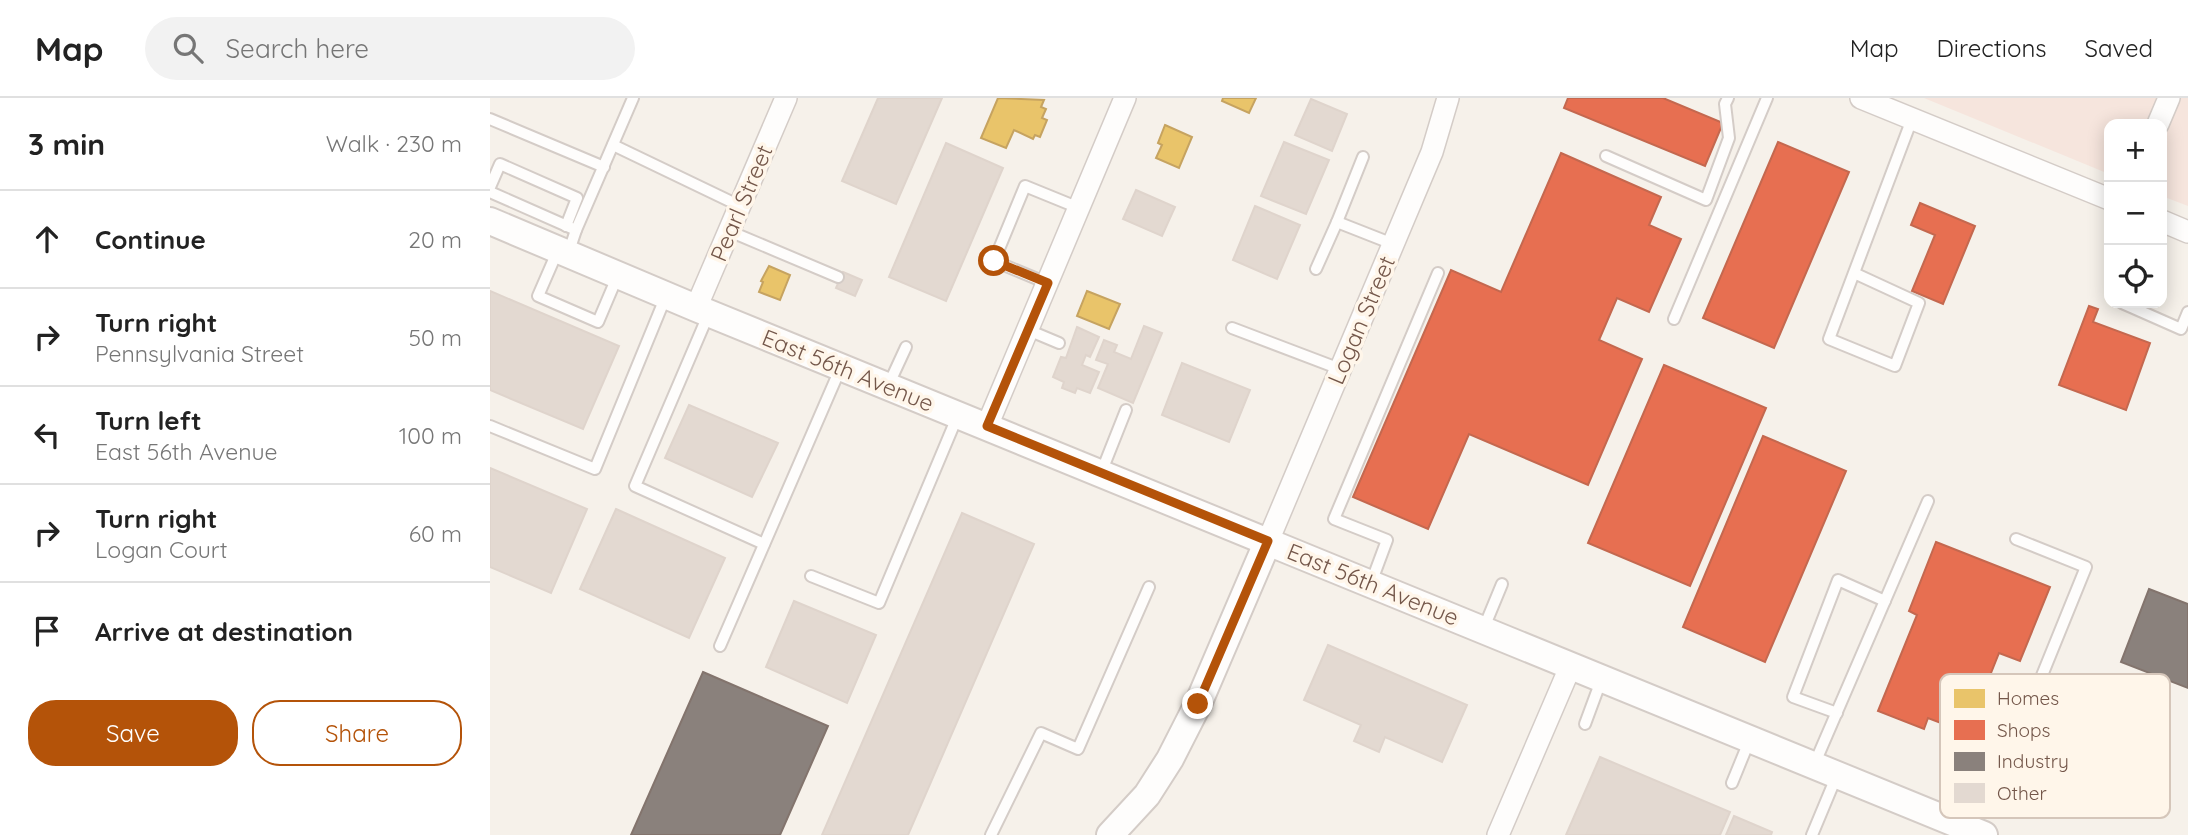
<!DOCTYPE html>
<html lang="en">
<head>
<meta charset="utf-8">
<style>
	body { margin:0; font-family:Quicksand,sans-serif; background:#f2f2f2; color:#222 }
	.controls { position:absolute; right:21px; top:21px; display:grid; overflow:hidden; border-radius:14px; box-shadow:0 4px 18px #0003 }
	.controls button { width:63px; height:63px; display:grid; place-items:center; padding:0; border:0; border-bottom:2px solid #e0e0e0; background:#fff; color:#222; font:35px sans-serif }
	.stop { position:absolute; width:21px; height:21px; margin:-16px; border:5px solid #b45309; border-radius:50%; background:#fff }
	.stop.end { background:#b45309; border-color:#fff; box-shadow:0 2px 7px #0008 }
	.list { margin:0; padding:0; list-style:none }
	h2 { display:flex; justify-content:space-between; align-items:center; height:91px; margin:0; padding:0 28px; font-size:30px }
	h2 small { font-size:23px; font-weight:400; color:#767676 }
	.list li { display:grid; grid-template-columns:46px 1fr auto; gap:21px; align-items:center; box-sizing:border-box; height:98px; padding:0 28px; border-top:2px solid #e0e0e0 }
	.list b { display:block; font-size:26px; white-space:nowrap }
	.list p { margin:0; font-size:23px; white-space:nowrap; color:#767676 }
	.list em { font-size:23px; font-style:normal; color:#767676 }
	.actions { display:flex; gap:14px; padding:21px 28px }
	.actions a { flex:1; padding:16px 0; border:2px solid #b45309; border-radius:28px; text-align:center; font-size:24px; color:#b45309 }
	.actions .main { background:#b45309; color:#fff }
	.icon { flex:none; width:38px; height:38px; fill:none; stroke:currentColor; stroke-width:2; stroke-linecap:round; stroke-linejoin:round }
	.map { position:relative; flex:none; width:1698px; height:737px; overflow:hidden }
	header { display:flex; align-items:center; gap:42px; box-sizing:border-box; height:98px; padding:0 35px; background:#fff; border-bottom:2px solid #e0e0e0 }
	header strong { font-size:33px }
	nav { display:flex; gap:38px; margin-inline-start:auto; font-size:24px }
	.search { width:490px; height:63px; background:#f2f2f2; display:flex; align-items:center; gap:18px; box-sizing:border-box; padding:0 24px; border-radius:38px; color:#767676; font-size:26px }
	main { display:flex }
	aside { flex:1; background:#fff }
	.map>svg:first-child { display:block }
</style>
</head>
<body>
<header>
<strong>Map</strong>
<div class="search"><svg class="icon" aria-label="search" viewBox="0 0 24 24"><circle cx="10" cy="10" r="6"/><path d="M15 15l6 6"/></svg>Search here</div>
<nav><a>Map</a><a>Directions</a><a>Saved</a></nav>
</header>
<main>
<aside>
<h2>3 min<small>Walk · 230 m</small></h2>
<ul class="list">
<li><svg class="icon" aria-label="ahead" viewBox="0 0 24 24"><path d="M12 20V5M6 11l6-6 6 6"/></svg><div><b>Continue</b></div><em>20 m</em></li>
<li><svg class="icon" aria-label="right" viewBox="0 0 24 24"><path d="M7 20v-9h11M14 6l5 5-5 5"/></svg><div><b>Turn right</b><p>Pennsylvania Street</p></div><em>50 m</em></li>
<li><svg class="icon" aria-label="left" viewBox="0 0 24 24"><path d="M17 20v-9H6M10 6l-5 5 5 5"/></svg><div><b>Turn left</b><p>East 56th Avenue</p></div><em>100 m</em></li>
<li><svg class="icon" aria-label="right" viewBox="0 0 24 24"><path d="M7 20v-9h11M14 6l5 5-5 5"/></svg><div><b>Turn right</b><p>Logan Court</p></div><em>60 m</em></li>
<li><svg class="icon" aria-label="arrive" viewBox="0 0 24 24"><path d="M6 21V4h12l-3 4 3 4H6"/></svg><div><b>Arrive at destination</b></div></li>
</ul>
<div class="actions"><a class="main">Save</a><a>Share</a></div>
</aside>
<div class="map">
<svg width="1698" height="737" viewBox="0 0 1698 737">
	<rect width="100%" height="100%" fill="#f6f1ea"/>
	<!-- commercial -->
	<path fill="#f6e5dd" d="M1434 0H1698V108L1672 98V26H1619V76Z"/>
	<!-- homes -->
	<g fill="#e9c46a" stroke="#c6a360" stroke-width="2">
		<path d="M508 0 554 2 551 9 556 11 552 20 557 22 550 39 545 37 543 41 524 32 516 50 491 40Z"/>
		<path d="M733 0H766L759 15 732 3Z"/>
		<path d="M675 27 702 39 689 70 666 60 672 47 668 45Z"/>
		<path d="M279 168 300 177 290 202 269 194 273 184 271 183Z"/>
		<path d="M597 193 630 206 619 231 587 218Z"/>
	</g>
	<!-- shops -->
	<g fill="#e76f51" stroke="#c4684f" stroke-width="2">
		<path d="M1078 0H1173L1233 25 1215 68 1074 10Z"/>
		<path d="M1288 44 1359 74 1284 250 1213 220Z"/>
		<path d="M1071 55 1171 99 1159 127 1191 141 1159 214 1127 200 1109 242 1152 261 1098 387 979 336 938 431 863 399 961 172 1011 194Z"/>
		<path d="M1430 105 1485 128 1453 206 1422 193 1445 137 1421 127Z"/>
		<path d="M1599 208 1608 211 1603 224 1660 245 1636 312 1569 287Z"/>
		<path d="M1174 267 1276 310 1200 488 1098 445Z"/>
		<path d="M1273 338 1356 373 1275 564 1193 529Z"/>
		<path d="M1446 444 1560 489 1530 563 1509 555 1477 635 1438 620 1434 631 1388 613 1427 517 1419 513Z"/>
	</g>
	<!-- industry -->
	<g fill="#8a817c" stroke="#83746d" stroke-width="2">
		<path d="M1659 491 1698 506V590L1631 564Z"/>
		<path d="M213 574 338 628 290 737H141Z"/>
	</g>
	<!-- building -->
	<g fill="#e3d9d1" stroke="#dfd4cc" stroke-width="2">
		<path d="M388 0H452L406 106 352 83Z"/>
		<path d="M821 1 857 16 842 53 805 37Z"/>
		<path d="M794 44 839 62 816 116 771 98Z"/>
		<path d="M456 45 513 70 456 203 399 179Z"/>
		<path d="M646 92 685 109 672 138 633 121Z"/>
		<path d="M765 108 810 127 787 181 743 162Z"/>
		<path d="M353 174 372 182 365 198 346 190Z"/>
		<path d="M0 193 129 248 93 331 0 292Z"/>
		<path d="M654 228 672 235 643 305 608 290 618 266 606 262 614 242 627 247 624 254 641 261Z"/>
		<path d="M587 229 609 239 600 259 596 257 592 267 609 274 600 295 587 290 585 295 572 290 574 284 563 279 571 259 576 260Z"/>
		<path d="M692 265 760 292 739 344 672 317Z"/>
		<path d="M199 307 288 345 262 399 175 360Z"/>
		<path d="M0 370 97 411 61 495 0 469Z"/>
		<path d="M126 411 235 460 199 540 90 491Z"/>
		<path d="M472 415 544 446 418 737H332Z"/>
		<path d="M304 503 386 537 357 605 276 569Z"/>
		<path d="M838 547 977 607 952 664 895 639 889 654 864 643 871 627 814 602Z"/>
		<path d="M1110 659 1240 714 1230 737H1076Z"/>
		<path d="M1244 718 1282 734 1281 737H1236Z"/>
	</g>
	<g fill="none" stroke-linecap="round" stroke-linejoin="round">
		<defs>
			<g id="service">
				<path d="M0 21 114 69"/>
				<path d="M123 47 250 108"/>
				<path d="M1116 58 1216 102 1239 40 1235 6 1238 0"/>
				<path d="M0 89 10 66 87 100 76 128"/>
				<path d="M0 94 86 132 78 156"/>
				<path d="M847 124 873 59"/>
				<path d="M86 132 143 0"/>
				<path d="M239 133 348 179"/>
				<path d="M68 152 48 198 108 224 128 177"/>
				<path d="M826 171 847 124 903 146"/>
				<path d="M1364 175 1429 205 1405 268 1339 241 1422 21"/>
				<path d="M557 185 504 163 535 88 589 110"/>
				<path d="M1632 205 1691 231 1698 214"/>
				<path d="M219 215 145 388 274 446"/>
				<path d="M1184 221 1277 0"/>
				<path d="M742 230 850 271"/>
				<path d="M538 232 569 245"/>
				<path d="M398 288 416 249"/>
				<path d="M0 328 105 371 176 198"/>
				<path d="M611 375 636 312"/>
				<path d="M1526 441 1596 469 1542 602"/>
				<path d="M321 478 389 505 468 317"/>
				<path d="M881 485 897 442 844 421 948 175"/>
				<path d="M993 532 1012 486"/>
				<path d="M230 548 351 269"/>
				<path d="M1347 615 1303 599 1348 482 1395 503"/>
				<path d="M1095 626 1112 580"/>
				<path d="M1324 667 1438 403"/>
				<path d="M1242 685 1260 641"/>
				<path d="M501 737 551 635 588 651 659 489"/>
				<path d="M1322 737 1347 677"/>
			</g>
			<g id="minor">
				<path d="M1371 0 1619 101"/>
				<path d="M1668 26 1679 0"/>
				<path d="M1672 123 1698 134"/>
				<path d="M206 210 296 0"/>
				<path d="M497 328 635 0"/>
				<path d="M778 443 942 54 958 0"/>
				<path d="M1008 737 1081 567"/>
			</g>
			<g id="tertiary">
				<path d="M0 123 206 210 1494 737"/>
				<path d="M620 737 657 697 680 661 708 606 778 443"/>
			</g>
		</defs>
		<!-- service casing -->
		<use href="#service" stroke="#d4ccc7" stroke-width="14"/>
		<!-- minor casing -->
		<use href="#minor" stroke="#d4ccc7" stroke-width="24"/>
		<!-- tertiary casing -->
		<use href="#tertiary" stroke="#d4ccc7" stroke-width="30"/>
		<!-- service -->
		<use href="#service" stroke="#fefdfc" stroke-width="10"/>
		<!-- minor -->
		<use href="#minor" stroke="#fefdfc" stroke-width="21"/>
		<!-- tertiary -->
		<use href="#tertiary" stroke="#fefdfc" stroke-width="26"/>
	</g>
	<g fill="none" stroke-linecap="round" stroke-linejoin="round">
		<!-- route -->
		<path stroke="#b45309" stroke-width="9" d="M504 163 558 185 497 328 778 443 708 606"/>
	</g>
	<g text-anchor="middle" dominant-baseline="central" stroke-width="7" stroke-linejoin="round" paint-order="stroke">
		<!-- street labels -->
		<g font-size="23" fill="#74574a" stroke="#fff6ea">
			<text transform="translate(251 105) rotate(-67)">Pearl Street</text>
			<text transform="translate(871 222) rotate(-67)">Logan Street</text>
			<text transform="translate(358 272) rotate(22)">East 56th Avenue</text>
			<text transform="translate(883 486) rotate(22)">East 56th Avenue</text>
		</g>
	</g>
	<!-- legend -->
	<rect x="1450" y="576" width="230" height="144" rx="10" fill="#fff6ea" stroke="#d5c6ba" stroke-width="2"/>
	<rect x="1464" y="591" width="31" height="19" fill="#e9c46a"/>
	<rect x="1464" y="622" width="31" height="20" fill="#e76f51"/>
	<rect x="1464" y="654" width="31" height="19" fill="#8a817c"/>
	<rect x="1464" y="685" width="31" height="20" fill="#e3d9d1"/>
	<g font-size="19" fill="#74574a">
		<text x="1507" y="607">Homes</text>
		<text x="1507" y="639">Shops</text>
		<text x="1507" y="670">Industry</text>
		<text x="1507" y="702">Other</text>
	</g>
</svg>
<div class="controls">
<button>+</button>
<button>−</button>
<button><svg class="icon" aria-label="locate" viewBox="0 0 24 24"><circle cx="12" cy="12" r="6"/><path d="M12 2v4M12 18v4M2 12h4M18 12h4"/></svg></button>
</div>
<div class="stop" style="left:504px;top:163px"></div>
<div class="stop end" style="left:708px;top:606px"></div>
</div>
</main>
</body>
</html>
